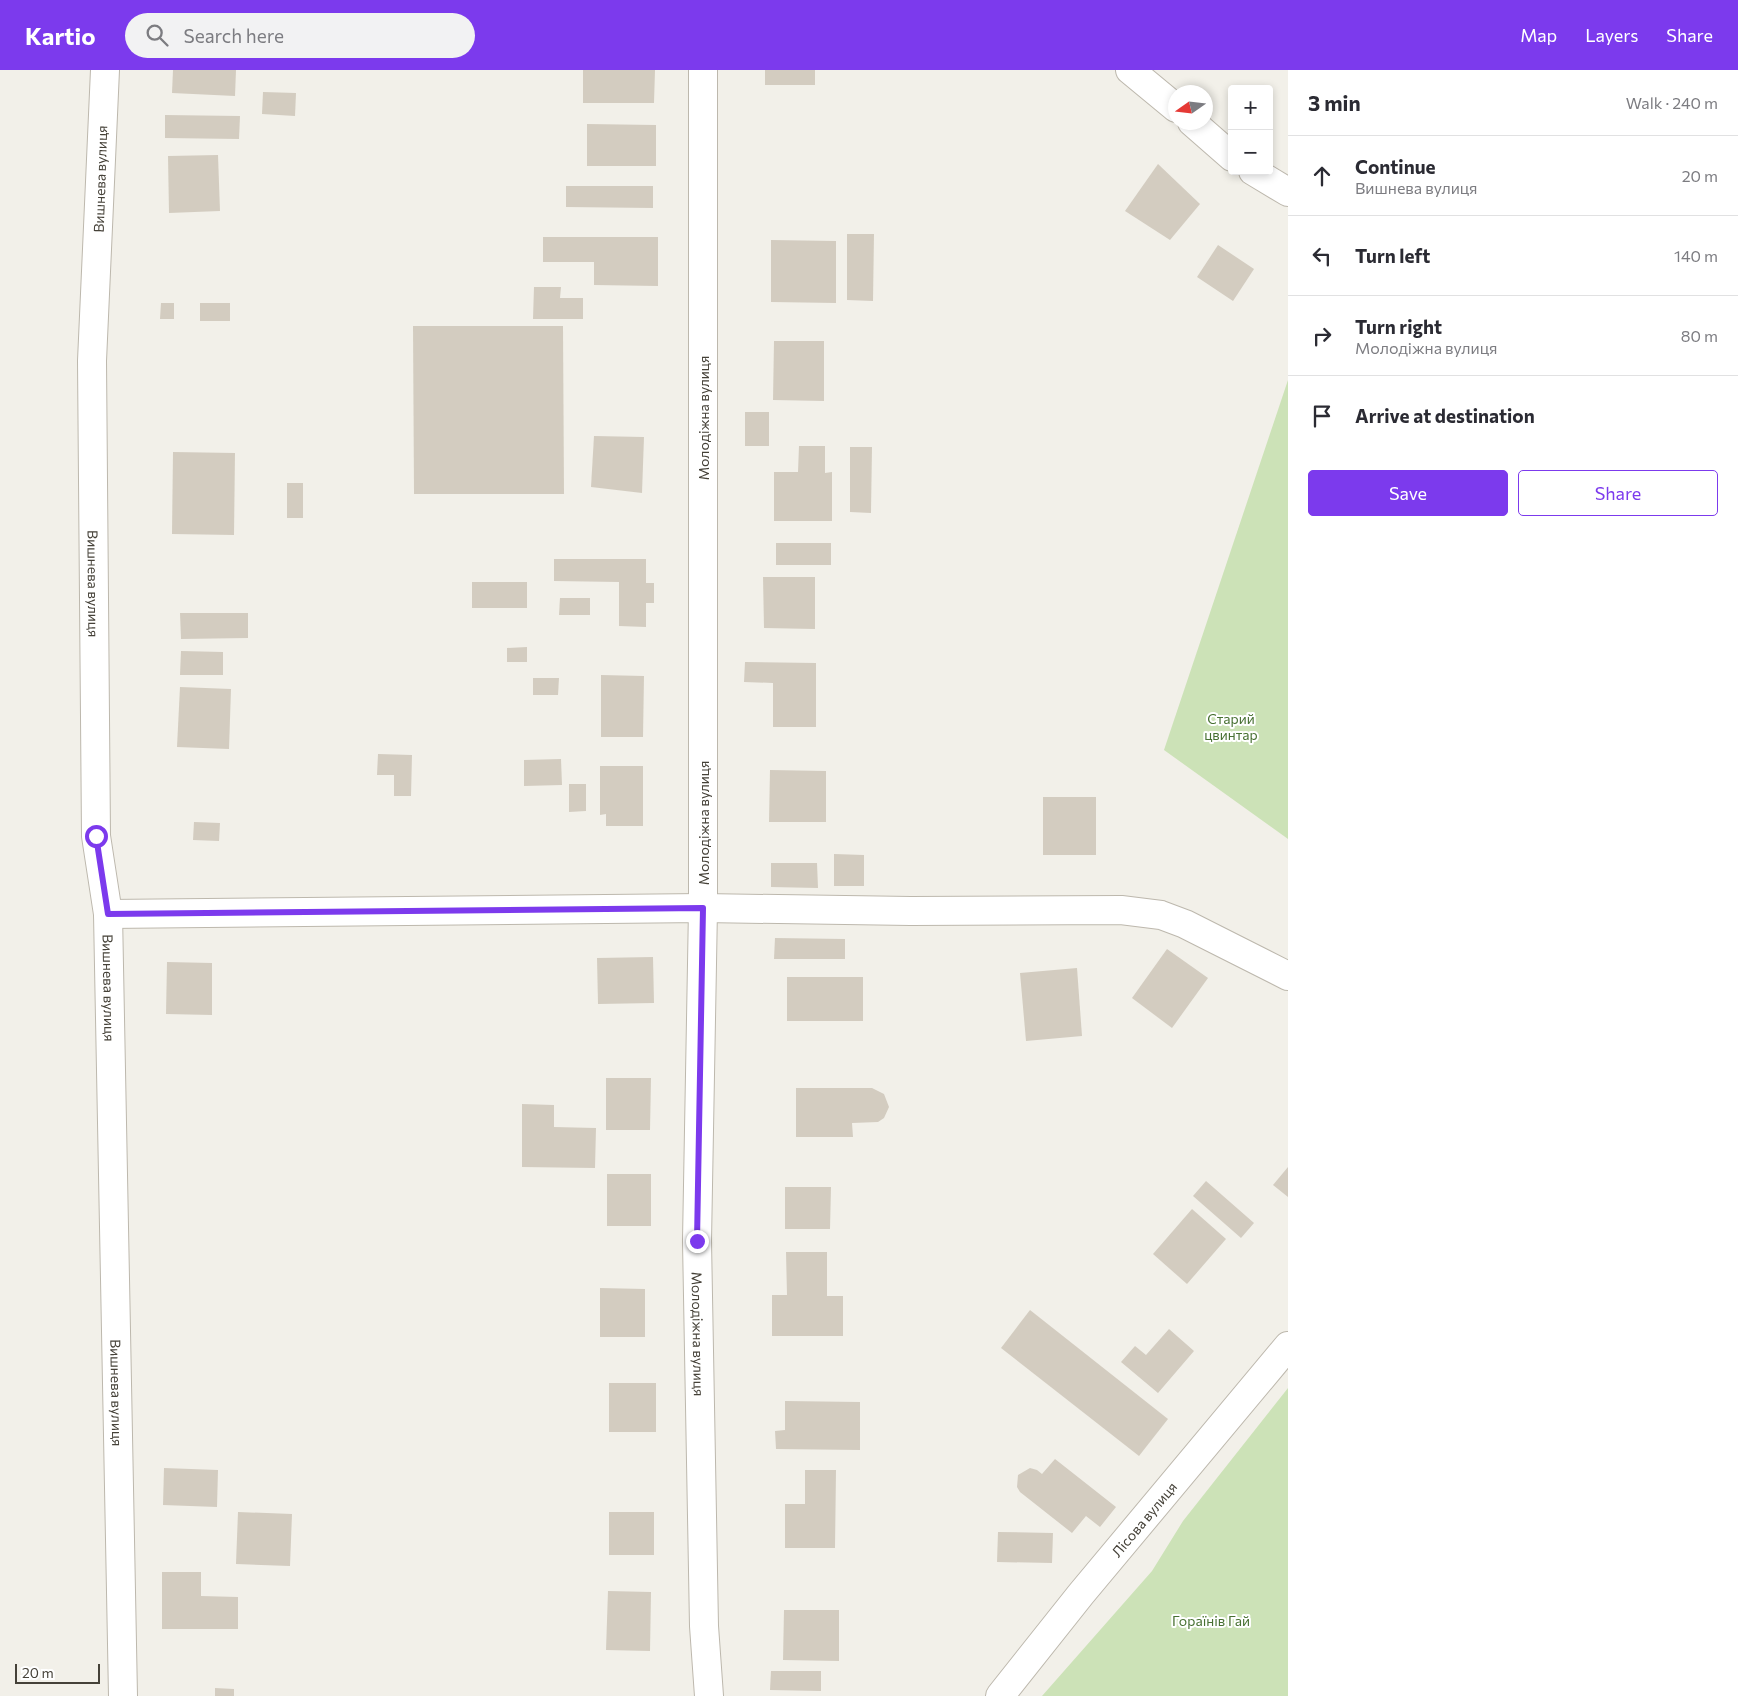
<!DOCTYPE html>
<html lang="en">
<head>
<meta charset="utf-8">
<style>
	body { margin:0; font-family:Commissioner,sans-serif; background:#f2f2f3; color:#2b2b33 }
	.controls { position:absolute; right:15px; top:15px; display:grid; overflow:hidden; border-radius:5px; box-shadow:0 2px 8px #0003 }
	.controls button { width:45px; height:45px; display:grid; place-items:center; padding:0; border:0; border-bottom:1px solid #e1e1e2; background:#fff; color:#2b2b33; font:25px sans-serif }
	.compass { position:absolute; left:1168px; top:15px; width:45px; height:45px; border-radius:50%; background:#fff; box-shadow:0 2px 8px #0003; rotate:256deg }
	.scale { position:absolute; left:15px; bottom:12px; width:85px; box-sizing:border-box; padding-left:5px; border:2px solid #454138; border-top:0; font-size:14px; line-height:18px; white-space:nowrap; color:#454138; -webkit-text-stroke:4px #fff; paint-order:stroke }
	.stop { position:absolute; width:15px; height:15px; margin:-11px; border:4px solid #7c3aed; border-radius:50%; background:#fff }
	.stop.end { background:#7c3aed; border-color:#fff; box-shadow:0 1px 5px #0008 }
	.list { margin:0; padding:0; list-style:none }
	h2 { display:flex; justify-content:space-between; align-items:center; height:65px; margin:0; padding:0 20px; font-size:21px }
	h2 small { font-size:16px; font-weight:400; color:#7c7c81 }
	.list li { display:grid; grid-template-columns:32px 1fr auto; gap:15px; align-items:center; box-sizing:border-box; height:80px; padding:0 20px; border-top:1px solid #e1e1e2 }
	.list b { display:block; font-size:19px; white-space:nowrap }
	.list p { margin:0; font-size:16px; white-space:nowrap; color:#7c7c81 }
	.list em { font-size:16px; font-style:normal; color:#7c7c81 }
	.actions { display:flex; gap:10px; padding:15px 20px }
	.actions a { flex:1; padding:11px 0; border:1px solid #7c3aed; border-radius:5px; text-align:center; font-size:18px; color:#7c3aed }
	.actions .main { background:#7c3aed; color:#fff }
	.icon { flex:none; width:28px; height:28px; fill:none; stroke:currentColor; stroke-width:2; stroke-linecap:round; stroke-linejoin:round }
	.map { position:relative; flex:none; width:1288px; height:1626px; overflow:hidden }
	header { display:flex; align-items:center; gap:30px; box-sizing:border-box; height:70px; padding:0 25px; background:#7c3aed; color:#fff }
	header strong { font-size:24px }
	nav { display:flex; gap:28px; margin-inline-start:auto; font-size:18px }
	.search { width:350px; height:45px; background:#f2f2f3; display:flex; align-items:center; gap:12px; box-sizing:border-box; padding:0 18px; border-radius:28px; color:#7c7c81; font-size:19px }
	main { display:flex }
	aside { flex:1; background:#fff }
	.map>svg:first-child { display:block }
</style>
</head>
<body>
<header>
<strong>Kartio</strong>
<div class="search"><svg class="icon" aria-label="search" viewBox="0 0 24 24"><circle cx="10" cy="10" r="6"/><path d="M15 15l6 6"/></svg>Search here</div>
<nav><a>Map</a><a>Layers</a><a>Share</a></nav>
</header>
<main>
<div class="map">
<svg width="1288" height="1626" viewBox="0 0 1288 1626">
	<rect width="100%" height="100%" fill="#f2f0e9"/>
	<!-- green -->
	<g fill="#cce2b7">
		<path d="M1288 310V769L1164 680Z"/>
		<path d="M1288 1318V1626H1042L1152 1501 1183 1451Z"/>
	</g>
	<!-- building -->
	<g fill="#d3ccc0">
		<path d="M173 0H236L235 26 172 23Z"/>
		<path d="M583 0H655L654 33H583Z"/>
		<rect x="765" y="0" width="50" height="15"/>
		<path d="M263 22 296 23 295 46 262 44Z"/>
		<path d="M165 45 240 46 239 69 165 68Z"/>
		<path d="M587 54 656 55V96H587Z"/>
		<path d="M218 85 220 141 169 143 168 86Z"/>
		<path d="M1158 94 1200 134 1170 170 1125 141Z"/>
		<path d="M566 116H653V138L566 137Z"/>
		<path d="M847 164H874L873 231 847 230Z"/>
		<path d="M543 167H658V216L594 215V192H543Z"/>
		<path d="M771 170 836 171V233L771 232Z"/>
		<path d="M1218 175 1254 199 1233 231 1197 207Z"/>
		<path d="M534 217H561L560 228H583V249H533Z"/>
		<path d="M161 233H174V249H160Z"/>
		<rect x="200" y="233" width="30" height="18"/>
		<path d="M413 256H563L564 424H414Z"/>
		<path d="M774 271H824V331L773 330Z"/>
		<rect x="745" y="342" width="24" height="34"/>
		<path d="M594 366 644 367 642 423 591 417Z"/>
		<path d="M799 376H825V403L832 402V451H774V402H798Z"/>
		<path d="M850 377H872L871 443 850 442Z"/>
		<path d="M173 382 235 383 234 465 172 464Z"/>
		<rect x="287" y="413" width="16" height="35"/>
		<rect x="776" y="473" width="55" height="22"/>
		<path d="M554 489H646V513H654V533H646V557L619 556V512L554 511Z"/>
		<path d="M763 507H815V559L764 558Z"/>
		<rect x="472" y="512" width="55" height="26"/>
		<path d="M560 528H590V545H559Z"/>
		<path d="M180 543H248V568L181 569Z"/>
		<path d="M527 577V592H507V578Z"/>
		<path d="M181 581 223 582V605H180Z"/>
		<path d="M745 592 816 593V657H773V613L744 612Z"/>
		<path d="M601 605 644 606 643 667H601Z"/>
		<path d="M533 608H559L558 625H533Z"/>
		<path d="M180 617 231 619 229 679 177 677Z"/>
		<path d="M378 684 412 685 411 726H394V705H377Z"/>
		<path d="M561 689 562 715 524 716V690Z"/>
		<path d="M600 696H643V756H606V744L600 745Z"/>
		<path d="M770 700 826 701V752H769Z"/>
		<path d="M569 714H586V741L569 742Z"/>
		<rect x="1043" y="727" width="53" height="58"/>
		<path d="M194 752 220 753 219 771 193 770Z"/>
		<path d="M834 784 864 785V816H834Z"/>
		<path d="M771 793H817L818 818 771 817Z"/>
		<path d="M775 868 845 869V889H774Z"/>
		<path d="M1167 879 1208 908 1172 958 1132 928Z"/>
		<path d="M653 887 654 933 598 934 597 888Z"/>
		<path d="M167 892 212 893V945L166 944Z"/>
		<path d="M1077 898 1082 966 1026 971 1020 903Z"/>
		<rect x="787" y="907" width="76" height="44"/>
		<path d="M606 1008H651L650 1060H606Z"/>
		<path d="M796 1018H872L884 1024 889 1037 884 1048 878 1052 852 1053 853 1067H796Z"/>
		<path d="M522 1034 554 1035V1057L596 1058 595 1098 522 1097Z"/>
		<path d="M1288 1097V1127L1273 1115Z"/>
		<rect x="607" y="1104" width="44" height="52"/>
		<path d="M1206 1111 1254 1153 1241 1168 1193 1126Z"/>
		<path d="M785 1117H831L830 1159H785Z"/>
		<path d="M1192 1139 1226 1169 1187 1214 1153 1184Z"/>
		<path d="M786 1182H827V1226H843V1266H772V1225H787Z"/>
		<path d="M600 1218 645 1219V1267H600Z"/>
		<path d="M1030 1240 1168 1349 1139 1386 1001 1278Z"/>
		<path d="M1169 1259 1194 1281 1158 1323 1121 1292 1135 1276 1146 1285Z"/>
		<rect x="609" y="1313" width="47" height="49"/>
		<path d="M785 1331 860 1332V1380L776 1379 775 1361 785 1360Z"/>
		<path d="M1055 1389 1116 1437 1100 1457 1086 1446 1072 1463 1020 1422 1017 1417 1018 1405 1030 1398 1037 1400 1042 1404Z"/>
		<path d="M164 1398 218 1400 217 1437 163 1435Z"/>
		<path d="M805 1400H836L835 1478H785V1434H805Z"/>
		<path d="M238 1442 292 1444 290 1496 236 1494Z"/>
		<rect x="609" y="1442" width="45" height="43"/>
		<path d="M998 1462 1053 1463 1052 1493 997 1492Z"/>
		<path d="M162 1502H201V1526L238 1527V1559H162Z"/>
		<path d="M608 1521 651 1522 650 1581 606 1580Z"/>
		<path d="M784 1540H839V1591L783 1590Z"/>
		<path d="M771 1601H821V1621L770 1620Z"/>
		<path d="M215 1618 234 1619V1626H215Z"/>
	</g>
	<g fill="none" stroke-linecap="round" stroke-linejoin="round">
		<defs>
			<g id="minor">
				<path id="s1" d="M105 0 92 291 96 766 108 844 123 1626"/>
				<path id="s2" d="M703 0V838L697 1171 704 1556 709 1626"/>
				<path d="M1130 0 1176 38"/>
				<path d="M1192 52 1232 87"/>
				<path d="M1253 101 1288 122"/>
				<path d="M108 844 703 838 911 841 1121 840 1161 845 1185 854 1288 906"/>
				<path id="s3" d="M1000 1626 1081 1524 1288 1276"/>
			</g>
		</defs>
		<!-- minor casing -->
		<use href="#minor" stroke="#bdb8ad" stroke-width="30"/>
		<!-- minor -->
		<use href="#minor" stroke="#fff" stroke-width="28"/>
	</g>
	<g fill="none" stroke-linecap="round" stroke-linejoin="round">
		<!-- route -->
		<path stroke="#7c3aed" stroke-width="6" d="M96 766 108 844 703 838 697 1171"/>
	</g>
	<g text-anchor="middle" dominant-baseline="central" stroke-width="4" stroke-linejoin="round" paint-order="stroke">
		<!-- street labels -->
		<g font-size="14" fill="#454138" stroke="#fff">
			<text transform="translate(100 109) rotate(-88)">Вишнева вулиця</text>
			<text transform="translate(703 348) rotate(-90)">Молодіжна вулиця</text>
			<text stroke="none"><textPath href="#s1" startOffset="514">Вишнева вулиця</textPath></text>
			<text transform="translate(703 753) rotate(-90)">Молодіжна вулиця</text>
			<text stroke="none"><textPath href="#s1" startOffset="919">Вишнева вулиця</textPath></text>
			<text stroke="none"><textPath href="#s2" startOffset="1264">Молодіжна вулиця</textPath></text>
			<text stroke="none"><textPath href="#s1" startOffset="1324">Вишнева вулиця</textPath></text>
			<text stroke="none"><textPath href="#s3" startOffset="228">Лісова вулиця</textPath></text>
		</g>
		<!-- park labels -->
		<g font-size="14" fill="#477032" stroke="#fff">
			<text x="1231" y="648">Старий<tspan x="1231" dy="16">цвинтар</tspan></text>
			<text x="1211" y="1550">Гораїнів Гай</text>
		</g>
	</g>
</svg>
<div class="controls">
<button>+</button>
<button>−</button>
</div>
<svg class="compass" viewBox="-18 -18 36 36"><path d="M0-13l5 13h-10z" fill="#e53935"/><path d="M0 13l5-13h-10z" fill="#7c7c81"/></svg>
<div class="scale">20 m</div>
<div class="stop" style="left:96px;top:766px"></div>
<div class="stop end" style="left:697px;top:1171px"></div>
</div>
<aside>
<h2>3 min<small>Walk · 240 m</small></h2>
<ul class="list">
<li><svg class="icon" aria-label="ahead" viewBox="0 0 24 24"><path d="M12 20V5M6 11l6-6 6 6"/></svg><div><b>Continue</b><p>Вишнева вулиця</p></div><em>20 m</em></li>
<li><svg class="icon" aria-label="left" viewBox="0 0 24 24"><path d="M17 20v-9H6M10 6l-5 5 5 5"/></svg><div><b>Turn left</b></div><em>140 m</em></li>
<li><svg class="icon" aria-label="right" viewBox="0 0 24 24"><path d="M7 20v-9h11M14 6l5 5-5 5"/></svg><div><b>Turn right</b><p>Молодіжна вулиця</p></div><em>80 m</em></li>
<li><svg class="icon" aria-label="arrive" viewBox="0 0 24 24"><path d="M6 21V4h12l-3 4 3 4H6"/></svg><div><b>Arrive at destination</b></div></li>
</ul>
<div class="actions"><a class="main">Save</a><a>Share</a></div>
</aside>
</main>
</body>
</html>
